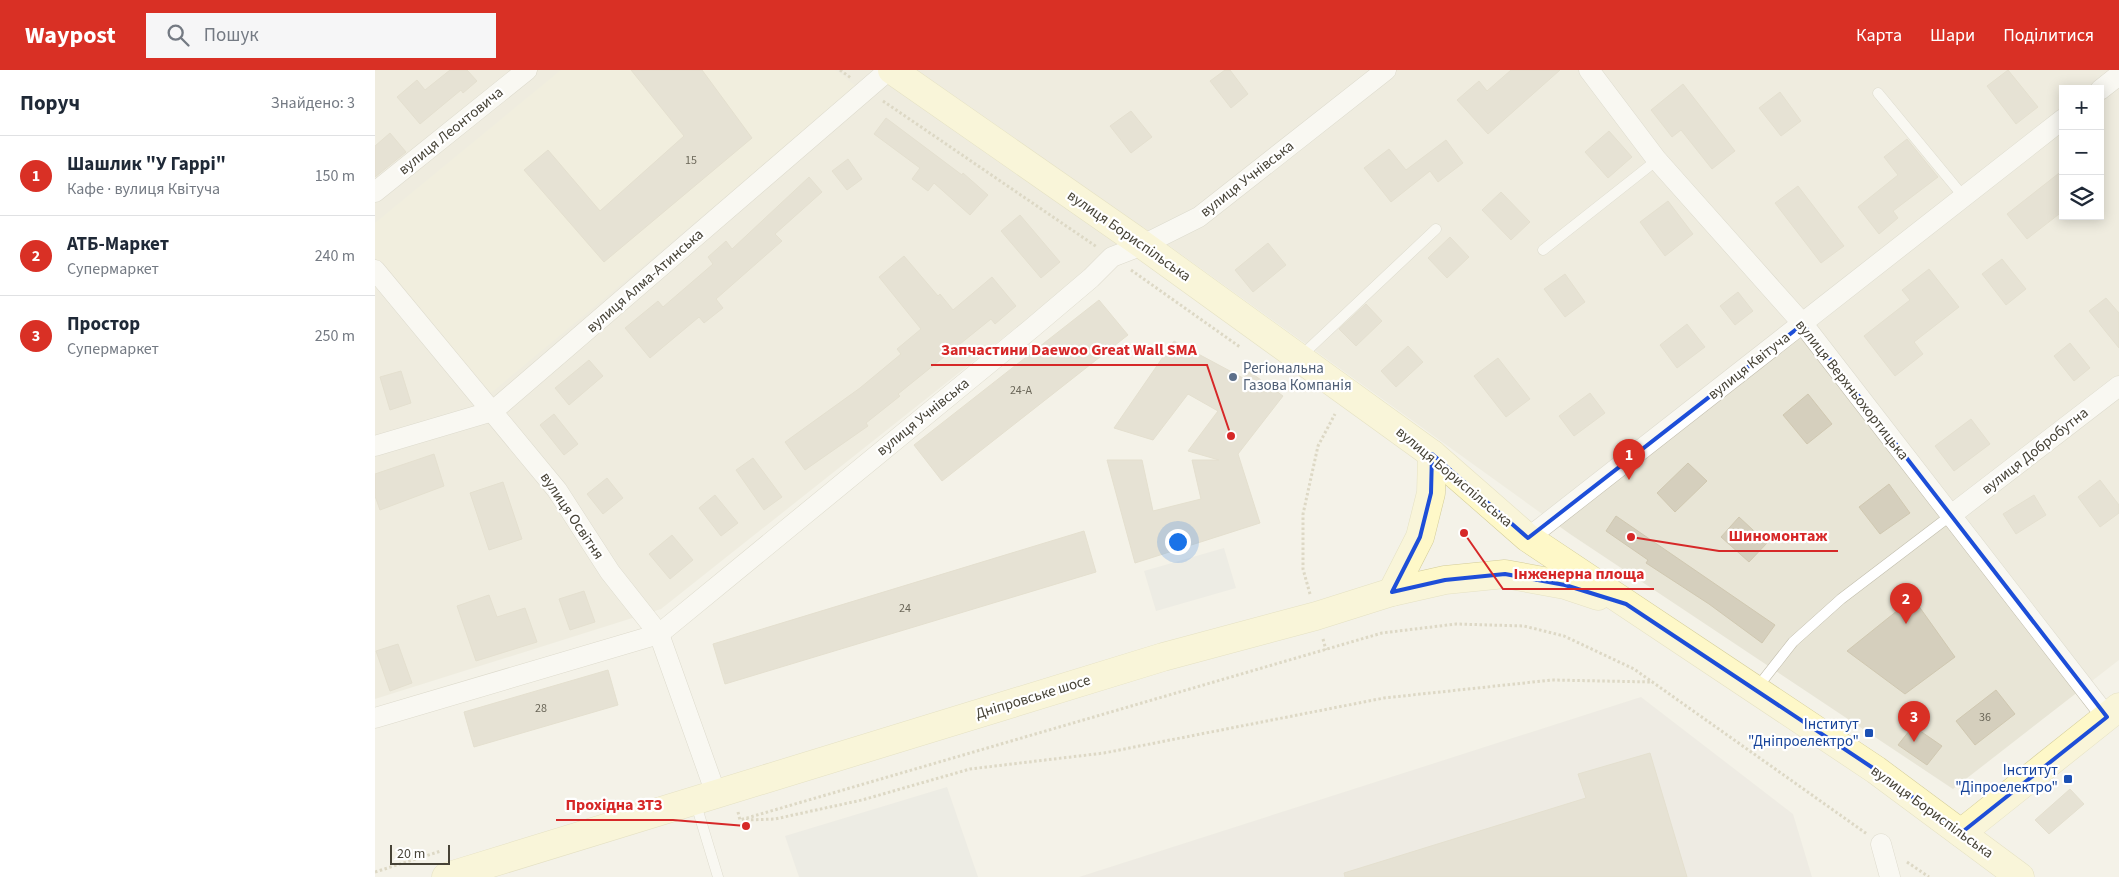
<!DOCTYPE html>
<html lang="uk">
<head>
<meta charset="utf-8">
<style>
	body { margin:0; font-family:"Source Sans 3",sans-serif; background:#f6f6f7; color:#1f2937 }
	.controls { position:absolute; right:15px; top:15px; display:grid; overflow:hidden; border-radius:0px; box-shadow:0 2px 12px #0003 }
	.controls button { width:45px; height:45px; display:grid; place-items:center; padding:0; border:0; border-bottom:1px solid #e0e1e3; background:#fff; color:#1f2937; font:25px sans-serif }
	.scale { position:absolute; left:15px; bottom:12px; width:60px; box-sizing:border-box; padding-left:5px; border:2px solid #474337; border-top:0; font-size:14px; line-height:18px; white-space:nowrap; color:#474337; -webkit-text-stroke:4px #fff; paint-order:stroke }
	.you { position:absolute; left:802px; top:471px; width:18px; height:18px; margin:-12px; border:4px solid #fff; border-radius:50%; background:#1a73e8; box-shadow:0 0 0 8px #1a73e833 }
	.badge { display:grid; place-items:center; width:32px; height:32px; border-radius:50%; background:#d93025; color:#fff; font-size:16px; font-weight:700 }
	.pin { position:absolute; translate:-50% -41px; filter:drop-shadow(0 1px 2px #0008) }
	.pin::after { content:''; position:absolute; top:26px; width:18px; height:15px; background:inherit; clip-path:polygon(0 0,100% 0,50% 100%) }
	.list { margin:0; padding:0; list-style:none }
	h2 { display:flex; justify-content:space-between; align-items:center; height:65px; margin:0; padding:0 20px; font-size:21px }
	h2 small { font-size:16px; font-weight:400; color:#747a83 }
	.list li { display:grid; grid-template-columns:32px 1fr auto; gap:15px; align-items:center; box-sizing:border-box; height:80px; padding:0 20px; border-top:1px solid #e0e1e3 }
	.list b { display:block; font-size:19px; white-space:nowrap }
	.list p { margin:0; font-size:16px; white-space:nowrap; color:#747a83 }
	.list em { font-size:16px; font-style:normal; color:#747a83 }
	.icon { flex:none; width:28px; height:28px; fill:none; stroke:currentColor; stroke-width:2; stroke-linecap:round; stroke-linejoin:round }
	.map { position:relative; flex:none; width:1744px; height:807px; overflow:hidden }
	header { display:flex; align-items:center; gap:30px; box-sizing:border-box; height:70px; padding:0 25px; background:#d93025; color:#fff }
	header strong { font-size:24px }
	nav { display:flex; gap:28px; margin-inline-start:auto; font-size:18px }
	.search { width:350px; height:45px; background:#f6f6f7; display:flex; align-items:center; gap:12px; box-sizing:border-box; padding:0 18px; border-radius:0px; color:#747a83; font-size:19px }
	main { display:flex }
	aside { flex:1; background:#fff }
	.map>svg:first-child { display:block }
</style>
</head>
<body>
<header>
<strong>Waypost</strong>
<div class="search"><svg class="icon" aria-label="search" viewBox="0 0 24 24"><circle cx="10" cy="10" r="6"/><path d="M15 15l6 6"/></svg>Пошук</div>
<nav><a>Карта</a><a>Шари</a><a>Поділитися</a></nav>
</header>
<main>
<aside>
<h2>Поруч<small>Знайдено: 3</small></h2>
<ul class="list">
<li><span class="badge">1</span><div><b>Шашлик &quot;У Гаррі&quot;</b><p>Кафе · вулиця Квітуча</p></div><em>150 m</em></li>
<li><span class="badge">2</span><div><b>АТБ-Маркет</b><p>Супермаркет</p></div><em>240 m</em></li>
<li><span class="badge">3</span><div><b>Простор</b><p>Супермаркет</p></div><em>250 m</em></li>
</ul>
</aside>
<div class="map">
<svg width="1744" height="807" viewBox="0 0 1744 807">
	<rect width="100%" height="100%" fill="#f4f2e8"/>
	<!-- residential -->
	<path fill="#e8e5d6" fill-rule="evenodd" d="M0 0H1744V590L1578 719 1195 464 768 157 286 539 0 629ZM1688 19H1725V146H1688Z"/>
	<!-- industrial -->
	<path fill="#e6e3dd" d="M1266 627 1418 744 1437 807H704Z"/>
	<!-- education -->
	<path fill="#ede9d2" d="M186 0H460L482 17 116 323 0 188V153Z"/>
	<!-- parking -->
	<g fill="#e5e4e0">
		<path d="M849 478 861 518 781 541 769 501Z"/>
		<path d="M572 717 603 807H424L410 766Z"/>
	</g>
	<!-- building -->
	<g fill="#d5cfbd" stroke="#d0c8b1">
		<path d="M75 0H92L102 11 88 23 86 20 45 54 22 27 42 10 50 20Z"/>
		<path d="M256 0H327L377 68 229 192 149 100 173 80 225 141 309 66Z"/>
		<path d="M850 0H855L873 24 856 38 835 11Z"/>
		<path d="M1136 0H1185L1113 64 1082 30 1104 11 1112 21Z"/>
		<path d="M1633 0 1663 37 1641 54 1612 16Z"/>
		<path d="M1308 14 1360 81 1337 99 1306 60 1297 67 1276 40Z"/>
		<path d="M1405 22 1426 51 1406 66 1384 38Z"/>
		<path d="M756 41 777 67 756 83 735 56Z"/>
		<path d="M511 48 587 105 588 103 613 125 595 145 559 113 553 121 537 109 545 98 499 64Z"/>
		<path d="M1234 61 1257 87 1233 108 1210 82Z"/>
		<path d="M15 63 31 82 0 107V76Z"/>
		<path d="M1532 69 1563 107 1518 141 1523 148 1504 164 1483 137 1523 105 1509 87Z"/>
		<path d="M1071 70 1088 93 1063 112 1055 101 1016 132 989 98 1014 79 1031 100Z"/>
		<path d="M473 89 487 109 472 120 457 101Z"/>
		<path d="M1688 100V141L1652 169 1632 144Z"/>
		<path d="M434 107 447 122 400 164 407 171 341 229 348 238 329 253 324 247 275 288 250 258 283 231 288 237 338 194 333 187 351 171 357 179Z"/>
		<path d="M1423 116 1469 176 1446 193 1400 133Z"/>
		<path d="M1126 122 1155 152 1136 170 1107 140Z"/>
		<path d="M1293 131 1318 164 1290 186 1265 152Z"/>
		<path d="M645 145 685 192 666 208 626 161Z"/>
		<path d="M1075 167 1094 187 1072 208 1053 188Z"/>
		<path d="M893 173 911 195 878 222 860 200Z"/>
		<path d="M529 186 563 226 565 224 578 240 617 207 641 236 620 254 616 249 523 324 525 326 491 353 493 356 430 400 410 372 485 318 526 284 522 279 546 259 504 207Z"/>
		<path d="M1627 189 1651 219 1631 235 1607 204Z"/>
		<path d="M1554 199 1584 237 1539 272 1548 284 1520 306 1489 266 1535 230 1527 220Z"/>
		<path d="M1190 204 1210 232 1190 247 1169 219Z"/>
		<path d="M1363 222 1378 241 1360 255 1345 236Z"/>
		<path d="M1731 228 1744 243V278L1714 241Z"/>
		<path d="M724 230 753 265 567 411 539 375Z"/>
		<path d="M991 234 1007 251 981 276 964 259Z"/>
		<path d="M1312 254 1330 277 1302 298 1285 275Z"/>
		<path d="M799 271 868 308 875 302 908 326 863 384 885 453 760 493 732 390H767L778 441 826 429 817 390H844L813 381 843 341 813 324 778 370 739 358Z"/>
		<path d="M1695 273 1715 298 1699 311 1679 286Z"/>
		<path d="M1033 276 1048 292 1021 317 1006 301Z"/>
		<path d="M1123 288 1155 329 1131 347 1099 306Z"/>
		<path d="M214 290 228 306 194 335 180 318Z"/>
		<path d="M26 301 36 333 15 340 5 307Z"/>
		<path d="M1215 323 1230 343 1199 366 1184 346Z"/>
		<path d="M1433 324 1457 354 1432 374 1408 345Z"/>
		<path d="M179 344 203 374 189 385 165 355Z"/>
		<path d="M1596 349 1615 374 1579 401 1560 376Z"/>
		<path d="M59 384 69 416 5 440 0 426V404Z"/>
		<path d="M378 388 407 427 389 440 361 400Z"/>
		<path d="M1313 393 1332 411 1300 442 1282 423Z"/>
		<path d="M232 408 248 428 228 444 212 424Z"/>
		<path d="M1725 410 1744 435V443L1725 457 1703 427Z"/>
		<path d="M128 412 147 469 114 480 95 423Z"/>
		<path d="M1514 414 1535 443 1505 464 1484 437Z"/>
		<path d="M340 425 363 453 346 466 324 438Z"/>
		<path d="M1659 425 1671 445 1641 464 1628 444Z"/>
		<path d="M1241 446 1400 555 1387 573 1334 534 1271 493 1273 490 1231 461Z"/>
		<path d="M1364 447 1392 473 1374 492 1346 467Z"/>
		<path d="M709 461 721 502 350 614 338 574Z"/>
		<path d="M297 465 318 490 295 509 274 484Z"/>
		<path d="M209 521 220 552 195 560 184 529Z"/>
		<path d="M114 525 122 547 150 538 162 572 101 591 82 536Z"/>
		<path d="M1538 528 1580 587 1530 624 1472 581Z"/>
		<path d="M23 574 37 613 15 621 1 581Z"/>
		<path d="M233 600 243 635 99 677 89 642Z"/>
		<path d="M1621 620 1640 644 1600 675 1581 651Z"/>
		<path d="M1538 656 1567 676 1552 695 1523 675Z"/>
		<path d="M1275 683 1312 807H970L969 803 1211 728 1203 704Z"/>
		<path d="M1695 719 1709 734 1674 764 1660 750Z"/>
	</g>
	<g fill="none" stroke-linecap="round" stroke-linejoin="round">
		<defs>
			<g id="lane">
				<path d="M1503 23 1588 126"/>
				<path d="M1168 180 1282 90"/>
				<path d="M925 287 1061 159"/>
				<path d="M1381 619 1418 572 1466 529 1575 446"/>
				<path d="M320 731 343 807"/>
			</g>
			<g id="street">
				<path d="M1214 0 1282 90 1428 254 1732 647"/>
				<path d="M1725 20 1744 5"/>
				<path d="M0 122 152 0"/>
				<path d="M0 200 182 420 235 502 284 564 341 724"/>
				<path d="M0 376 118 341 514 0"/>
				<path d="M1575 446 1744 316"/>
				<path d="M1153 468 1688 49"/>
				<path d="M0 648 284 564 657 258 716 208 737 187 768 175 824 147 1011 0"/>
				<path d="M1506 774 1515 807"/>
			</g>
			<g id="secondary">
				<path d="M517 0 768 175 1057 384 1153 468 1501 700 1645 807"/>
				<path d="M1017 522 1045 467 1056 423 1057 384"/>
				<path d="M1586 763 1744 637"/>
				<path d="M71 807 788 587 941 546 1017 522 1070 510 1130 504 1190 515 1223 526"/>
			</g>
		</defs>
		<!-- lane casing -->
		<use href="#lane" stroke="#c2bead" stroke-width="11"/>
		<!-- street casing -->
		<use href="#street" stroke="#c2bead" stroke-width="21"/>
		<!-- secondary casing -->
		<use href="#secondary" stroke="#d3cc98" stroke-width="29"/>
		<!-- path -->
		<g stroke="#c1b99c" stroke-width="3" stroke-dasharray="2.5 2.5" stroke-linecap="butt">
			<path d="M465 0 476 8"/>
			<path d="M508 31 722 177"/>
			<path d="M756 200 865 277"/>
			<path d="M935 524 928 499V444L943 376 960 344"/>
			<path d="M948 569 951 580"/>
			<path d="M363 742 365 750 1007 563 1081 554 1149 556 1189 566 1259 599 1492 764"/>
			<path d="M371 750 400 749 487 730 595 699 729 683 1009 628 1177 610 1278 612"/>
			<path d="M1532 792 1554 807"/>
			<path d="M0 802 66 781"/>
		</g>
		<!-- lane -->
		<use href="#lane" stroke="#fff" stroke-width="10"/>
		<!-- street -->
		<use href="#street" stroke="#fff" stroke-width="20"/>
		<!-- secondary -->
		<use href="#secondary" stroke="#fef8c8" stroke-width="28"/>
	</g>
	<!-- marked area -->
	<path d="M0 0H1744V807H0ZM1428 254 1732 647 1586 763 1501 700 1251 534 1190 515 1130 504 1070 510 1017 522 1045 467 1056 423 1057 384 1153 468Z" fill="#f4f2e8" fill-opacity=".55" fill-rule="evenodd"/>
	<path fill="none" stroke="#1d4ed8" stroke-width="4" stroke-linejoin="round" d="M1428 254 1732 647 1586 763 1501 700 1251 534 1190 515 1130 504 1070 510 1017 522 1045 467 1056 423 1057 384 1153 468Z"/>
	<!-- markers -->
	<circle fill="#5c6f8a" stroke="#fff" stroke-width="2" cx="858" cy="307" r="5"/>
	<g fill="#1a4fb4" stroke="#fff" stroke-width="2">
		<rect x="1489" y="658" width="10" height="10" rx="2.5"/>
		<rect x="1688" y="704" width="10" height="10" rx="2.5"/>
	</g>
	<g text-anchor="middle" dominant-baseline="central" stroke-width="4.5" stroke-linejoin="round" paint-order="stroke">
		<!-- number labels -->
		<g font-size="12" fill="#6a6658">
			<text x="316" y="90">15</text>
			<text x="646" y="320">24-А</text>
			<text x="530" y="538">24</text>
			<text x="166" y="638">28</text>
			<text x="1610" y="647">36</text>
		</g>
		<!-- street labels -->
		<g font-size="15" fill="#474337" stroke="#fff">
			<text transform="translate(76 61) rotate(-39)">вулиця Леонтовича</text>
			<text transform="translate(872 109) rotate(-38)">вулиця Учнівська</text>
			<text transform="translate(754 166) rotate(35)">вулиця Бориспільська</text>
			<text transform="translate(270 211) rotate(-41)">вулиця Алма-Атинська</text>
			<text transform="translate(1374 296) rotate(-38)">вулиця Квітуча</text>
			<text transform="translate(1477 320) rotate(52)">вулиця Верхньохортицька</text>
			<text transform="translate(548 347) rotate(-39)">вулиця Учнівська</text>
			<text transform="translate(1660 381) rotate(-38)">вулиця Добробутна</text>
			<text transform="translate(1079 407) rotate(40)">вулиця Бориспільська</text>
			<text transform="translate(197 446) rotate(56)">вулиця Освітня</text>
			<text transform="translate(658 627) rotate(-17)">Дніпровське шосе</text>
			<text transform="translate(1557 742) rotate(36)">вулиця Бориспільська</text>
		</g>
		<!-- service labels -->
		<g font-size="15" fill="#4e5e75" stroke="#fff" text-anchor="start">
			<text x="868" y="298">Регіональна<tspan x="868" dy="17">Газова Компанія</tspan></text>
		</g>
		<!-- transit labels -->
		<g font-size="15" fill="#164399" stroke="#fff" text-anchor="end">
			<text x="1484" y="654">Інститут<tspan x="1484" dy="17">"Дніпроелектро"</tspan></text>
			<text x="1683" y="700">Інститут<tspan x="1683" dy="17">"Діпроелектро"</tspan></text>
		</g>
	</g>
	<!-- callouts -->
	<path fill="none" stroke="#d62828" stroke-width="2" d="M856 366L832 295H556M1256 467L1344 481H1463M1089 463L1128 519H1279M371 756L298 750H181"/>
	<g fill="#d62828" stroke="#fff" stroke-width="2">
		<circle cx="856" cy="366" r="5"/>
		<circle cx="1256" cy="467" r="5"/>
		<circle cx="1089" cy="463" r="5"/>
		<circle cx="371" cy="756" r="5"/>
	</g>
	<g font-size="16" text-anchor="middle" font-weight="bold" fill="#d62828" stroke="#fff" stroke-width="4.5" stroke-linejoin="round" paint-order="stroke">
		<text x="694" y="285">Запчастини Daewoo Great Wall SMA</text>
		<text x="1403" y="471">Шиномонтаж</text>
		<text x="1204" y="509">Інженерна площа</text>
		<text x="239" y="740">Прохідна ЗТЗ</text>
	</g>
</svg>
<div class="controls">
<button>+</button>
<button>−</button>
<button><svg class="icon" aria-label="layers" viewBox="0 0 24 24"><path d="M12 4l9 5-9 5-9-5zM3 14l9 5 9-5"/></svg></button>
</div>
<div class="scale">20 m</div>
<div class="you"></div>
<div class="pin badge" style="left:1254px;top:410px">1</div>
<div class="pin badge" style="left:1531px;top:554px">2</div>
<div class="pin badge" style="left:1539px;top:672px">3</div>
</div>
</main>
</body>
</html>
